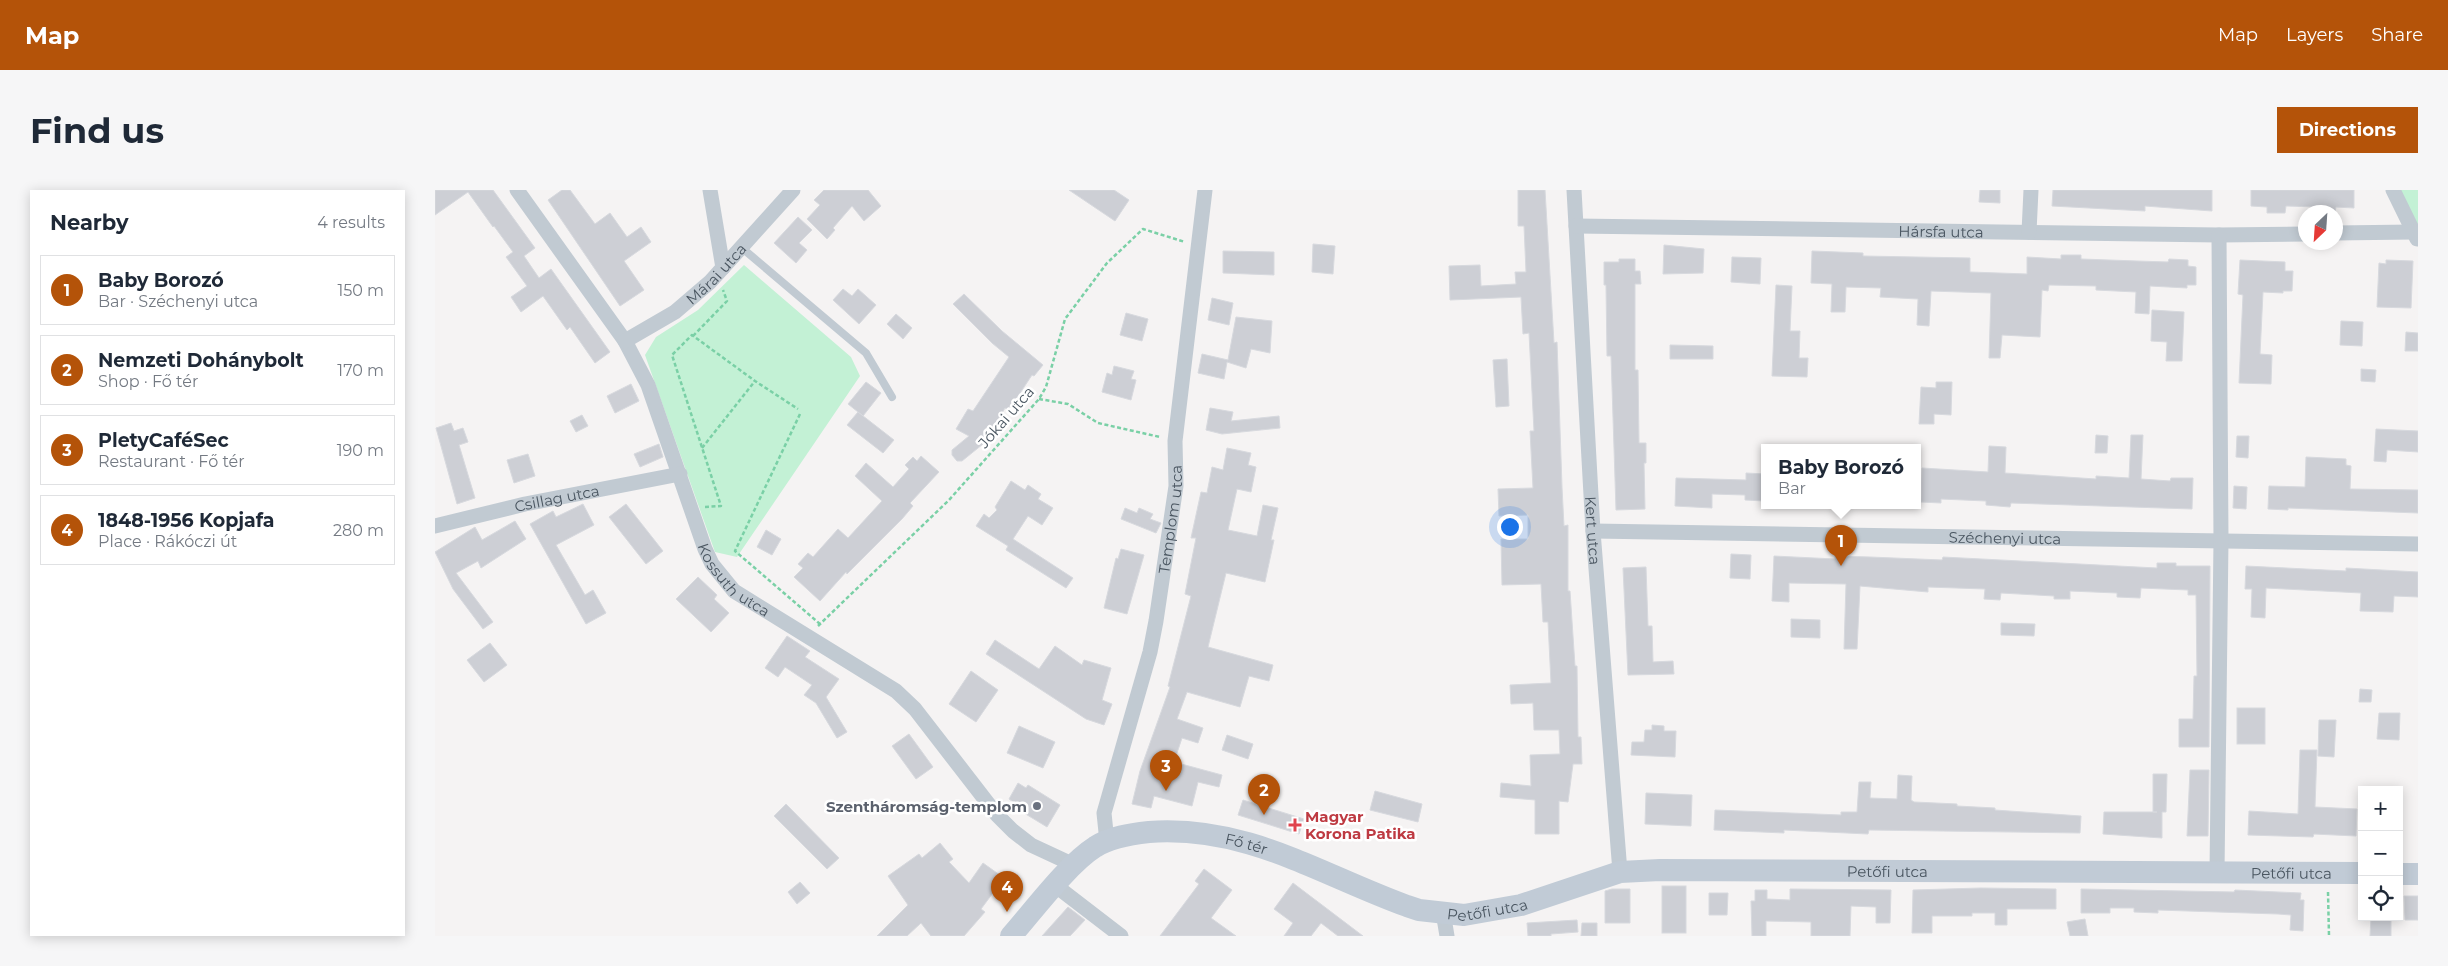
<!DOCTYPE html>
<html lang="en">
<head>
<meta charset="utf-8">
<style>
	body { margin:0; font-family:Montserrat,sans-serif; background:#f6f6f7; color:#1f2937 }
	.controls { position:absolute; right:15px; bottom:15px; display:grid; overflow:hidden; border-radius:0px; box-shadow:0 2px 12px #0003 }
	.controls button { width:45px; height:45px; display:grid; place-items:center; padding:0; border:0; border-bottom:1px solid #e0e1e3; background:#fff; color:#1f2937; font:25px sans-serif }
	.compass { position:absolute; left:1863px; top:15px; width:45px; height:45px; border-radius:50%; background:#fff; box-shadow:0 2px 12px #0003; rotate:205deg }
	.you { position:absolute; left:1074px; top:336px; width:18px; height:18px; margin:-12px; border:4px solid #fff; border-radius:50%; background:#1a73e8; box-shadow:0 0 0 8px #1a73e833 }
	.badge { display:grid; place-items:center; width:32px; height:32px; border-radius:50%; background:#b45309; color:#fff; font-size:16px; font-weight:700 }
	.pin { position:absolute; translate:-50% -41px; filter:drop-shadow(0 1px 2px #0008) }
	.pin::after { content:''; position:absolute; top:26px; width:18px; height:15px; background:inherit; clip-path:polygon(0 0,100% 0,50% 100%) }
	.popup { position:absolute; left:1326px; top:254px; width:160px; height:65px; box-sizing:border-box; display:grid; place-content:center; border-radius:0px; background:#fff; filter:drop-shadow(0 1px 4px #0005); font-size:16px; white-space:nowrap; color:#747a83 }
	.popup b { font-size:19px; color:#1f2937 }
	.popup::after { content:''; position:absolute; left:50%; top:100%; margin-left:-10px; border:10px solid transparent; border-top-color:#fff }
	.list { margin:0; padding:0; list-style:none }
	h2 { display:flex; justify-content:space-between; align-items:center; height:65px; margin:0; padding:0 20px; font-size:21px }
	h2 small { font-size:16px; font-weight:400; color:#747a83 }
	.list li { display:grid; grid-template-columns:32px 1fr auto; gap:15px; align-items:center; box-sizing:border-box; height:70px; margin:0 10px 10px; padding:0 10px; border:1px solid #e0e1e3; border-radius:0px }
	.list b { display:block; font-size:19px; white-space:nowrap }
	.list p { margin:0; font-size:16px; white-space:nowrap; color:#747a83 }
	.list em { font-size:16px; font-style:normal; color:#747a83 }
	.icon { flex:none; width:28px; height:28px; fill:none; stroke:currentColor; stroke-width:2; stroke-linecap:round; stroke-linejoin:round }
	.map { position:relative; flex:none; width:1983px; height:746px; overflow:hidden; border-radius:0px }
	header { display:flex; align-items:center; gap:30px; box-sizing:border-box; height:70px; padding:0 25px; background:#b45309; color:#fff }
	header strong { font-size:24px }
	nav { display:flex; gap:28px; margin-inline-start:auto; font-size:18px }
	.intro { display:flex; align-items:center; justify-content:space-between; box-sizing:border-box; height:120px; padding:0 30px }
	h1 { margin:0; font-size:35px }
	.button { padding:12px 22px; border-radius:0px; background:#b45309; color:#fff; font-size:18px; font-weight:700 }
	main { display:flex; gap:30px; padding:0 30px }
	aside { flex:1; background:#fff; border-radius:0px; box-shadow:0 2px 12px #0003 }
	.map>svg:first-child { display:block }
</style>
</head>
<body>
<header>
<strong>Map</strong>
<nav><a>Map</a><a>Layers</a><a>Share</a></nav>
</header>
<div class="intro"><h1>Find us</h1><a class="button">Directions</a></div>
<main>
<aside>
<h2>Nearby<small>4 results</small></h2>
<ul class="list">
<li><span class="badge">1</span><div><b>Baby Borozó</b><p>Bar · Széchenyi utca</p></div><em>150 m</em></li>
<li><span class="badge">2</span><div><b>Nemzeti Dohánybolt</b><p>Shop · Fő tér</p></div><em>170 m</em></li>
<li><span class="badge">3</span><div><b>PletyCaféSec</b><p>Restaurant · Fő tér</p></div><em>190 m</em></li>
<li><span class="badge">4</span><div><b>1848-1956 Kopjafa</b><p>Place · Rákóczi út</p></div><em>280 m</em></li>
</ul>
</aside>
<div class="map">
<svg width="1983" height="746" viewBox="0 0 1983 746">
	<rect width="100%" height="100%" fill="#f5f3f3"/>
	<!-- green -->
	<g fill="#c3f1d5">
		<path d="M1959 0H1983V52Z"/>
		<path d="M309 75 416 167 425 186 302 367 280 362 210 165 221 147 263 120Z"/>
	</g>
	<!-- building -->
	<g fill="#cdcfd5" stroke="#d7d9de">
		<path d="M0 0H58L100 58 89 66 104 88 116 79 175 162 160 173 135 137 132 140 108 106 86 122 76 107 92 96 71 67 78 62 59 36 58 37 33 2 0 25Z"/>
		<path d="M127 0H135L160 34 175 23 192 47 206 37 216 52 189 71 209 100 185 116 113 10Z"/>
		<path d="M389 0H433L446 16 429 31 417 16 398 38 400 40 392 49 372 29 385 15 379 10Z"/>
		<path d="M634 0H679L694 10 680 31Z"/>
		<path d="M1083 0H1110L1119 153 1122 152 1127 297 1129 336 1133 335V401H1135L1140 476H1142L1143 547H1146L1147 574H1138L1133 612 1124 611V644H1100V610L1065 607 1066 593 1096 596 1095 565 1125 564 1124 540H1099L1098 513 1076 514 1075 495 1116 493 1113 432H1108L1106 394 1067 395 1066 349H1093V325L1064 326 1063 299 1098 298 1095 241H1099L1094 143 1088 144 1086 107 1015 110 1014 76 1045 75 1046 96 1081 94 1080 82H1091L1089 36H1083Z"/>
		<path d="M1545 0H1565V13L1544 12Z"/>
		<path d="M1618 0H1777V21L1710 16V21L1617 16Z"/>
		<path d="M1816 0H1919V18L1901 17 1900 22H1884V17L1851 16 1850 23H1832V17L1816 16Z"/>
		<path d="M363 27 377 40 364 53 372 60 361 73 339 53Z"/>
		<path d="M878 54 900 56 898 84 877 82Z"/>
		<path d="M1229 55 1269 59 1268 83 1228 84Z"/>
		<path d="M788 61 839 62V85L788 83Z"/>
		<path d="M1377 61 1428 63V66L1535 68V82L1592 84V67L1626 69V65H1646V69L1702 71 1733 72 1734 69 1753 70V76L1761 77V95H1752V98L1715 96 1714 124 1700 123 1701 102 1661 100V96L1614 95 1613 101 1607 100 1605 147 1567 145 1565 168H1554L1556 103 1496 101 1494 136 1482 135 1483 109 1445 107 1446 98 1411 97 1410 122H1396L1397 94 1376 93Z"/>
		<path d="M1297 67 1326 68 1325 94 1296 92Z"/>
		<path d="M1184 69H1200V81H1205L1206 94H1200V180H1203L1204 253H1211V273H1209L1210 319 1181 320 1176 166H1172L1171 95H1169V72H1184Z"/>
		<path d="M1805 70 1850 72V81H1858L1857 101H1848V103L1828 102 1825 164 1837 165 1836 194 1804 193 1808 105 1803 104Z"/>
		<path d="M1951 70 1978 71 1976 118 1942 117 1944 73 1951 74Z"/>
		<path d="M1341 95 1357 96 1355 141H1365L1364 168H1373L1372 187 1337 186Z"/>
		<path d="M408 99 417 106 423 99 441 115 424 134 398 110Z"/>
		<path d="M529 104 567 141 608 175 599 186 597 185 574 220 570 218 548 254 527 271H522L517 265V260L534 246 521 239 533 219 538 221 574 167 557 153 518 114Z"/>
		<path d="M777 108 798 113 794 135 773 130Z"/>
		<path d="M1717 120 1749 122 1747 171H1731L1732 152 1716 151Z"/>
		<path d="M691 123 713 129 707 151 685 145Z"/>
		<path d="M461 124 477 138 468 149 452 134Z"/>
		<path d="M801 127 837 131 835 163 816 159 811 178 792 172 789 189 763 183 767 164 793 170Z"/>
		<path d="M1906 131 1928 132 1927 156 1905 155Z"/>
		<path d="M1971 142 1983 143V161H1970Z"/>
		<path d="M1235 155 1278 156V169H1235Z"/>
		<path d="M1072 169 1074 216 1061 217 1058 170Z"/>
		<path d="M679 176 699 181 696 189 701 190 696 210 667 202 672 183 677 185Z"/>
		<path d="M1926 179 1941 180 1940 192 1926 191Z"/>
		<path d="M431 192 446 203 428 226 413 214Z"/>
		<path d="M1501 192H1517L1516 225 1499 224V234H1484L1486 197 1501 198Z"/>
		<path d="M196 194 204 211 180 223 172 206Z"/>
		<path d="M775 218 798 222 796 231 844 226 845 238 787 244 771 240Z"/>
		<path d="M423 222 459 250 448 263 412 235Z"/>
		<path d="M147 225 153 236 141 242 135 231Z"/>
		<path d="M16 233 19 241 28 238 33 252 24 255 40 308 22 314 1 238Z"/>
		<path d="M1941 239 1983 241V262L1952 260 1951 272 1939 271Z"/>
		<path d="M1661 245 1673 246 1672 263H1660Z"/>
		<path d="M1696 245H1708L1706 289 1735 291 1736 288H1758L1757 319 1576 313 1575 317 1551 315V311L1506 309V313L1486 312 1487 278 1553 282 1554 256 1571 257 1570 283 1661 289V286L1694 288Z"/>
		<path d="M1802 246H1814L1813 268 1801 267Z"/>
		<path d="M224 254 228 267 205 277 199 264Z"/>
		<path d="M792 258 816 263 813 275 821 277 816 302 802 299 793 340 822 346 828 315 843 318 836 350H839L830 392 791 383 773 457 838 475 834 491 814 486 805 517 752 502 742 529 768 538 763 553 747 548 739 572 787 585 784 597 763 592 757 616 719 606 716 618 697 614 705 581 735 497 733 496 756 406 750 404 761 348H756L766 302 772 303 777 277 788 280Z"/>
		<path d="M93 264 100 286 79 293 72 270Z"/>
		<path d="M486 266 504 282 475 313 478 316 467 329 412 384 411 382 385 411 359 387 368 378 363 374 373 363 378 367 403 339 413 348 447 311 420 286 431 273 458 297 474 279 470 275 478 267 482 271Z"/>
		<path d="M1871 267 1911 269V275L1916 276 1915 299 1983 300V323L1853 318V320L1833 319 1834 296 1870 297Z"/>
		<path d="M1311 283 1330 284V311L1310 310V305L1277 304V318L1240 316 1241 288 1311 290Z"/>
		<path d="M576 291 590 300 593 295 606 304 603 309 618 318 607 335 593 326 578 349 638 388 631 398 571 360 573 356 541 336 549 324 554 328 562 320 560 317Z"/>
		<path d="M1799 296 1812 297 1811 319 1798 318Z"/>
		<path d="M148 314 159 335 121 355 150 405 158 400 171 423 151 434 95 334 118 321 121 327Z"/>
		<path d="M191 314 228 361 211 374 174 327Z"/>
		<path d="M690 318 702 323 704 318 718 324 715 329 726 333 721 343 686 329Z"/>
		<path d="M80 331 91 349 46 378 43 371 21 383 58 432 48 439 18 399 0 362 40 337 47 350Z"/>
		<path d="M331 340 346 349 337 365 322 357Z"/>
		<path d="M686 359 709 365 692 424 669 418 681 368 683 369Z"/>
		<path d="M1296 364 1316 365 1315 389 1295 388Z"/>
		<path d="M1339 366 1400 369V366L1435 367 1507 370 1508 367 1722 378V373H1741V376H1775L1774 557H1744V529H1758L1759 486H1762L1761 405H1753V400L1706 398 1705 408 1682 407V403L1635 401V409H1619V406L1566 403 1565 410 1549 409 1550 399 1493 397V402L1425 396 1422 459H1409L1411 394 1354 393V412L1337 411Z"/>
		<path d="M1811 376 1911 381V378L1983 382V407L1959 406 1958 422 1925 421 1926 403 1831 398 1830 428 1816 427 1817 399H1810Z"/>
		<path d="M1211 377 1213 436H1217L1218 472 1238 471 1239 484 1193 485 1188 378Z"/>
		<path d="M263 387 282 405 279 409 294 423 276 442 241 409Z"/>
		<path d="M1356 429 1385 430V448L1356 447Z"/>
		<path d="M1566 433 1600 434 1599 446 1566 445Z"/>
		<path d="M352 446 375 461 370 467 404 489 391 507 412 542 402 548 381 513 369 505 377 495 350 477 343 487 330 478Z"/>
		<path d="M560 450 604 479 620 456 647 475 649 470 676 478 667 510 677 514 669 535 651 529 551 464Z"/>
		<path d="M55 453 72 475 49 492 32 470Z"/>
		<path d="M536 481 563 500 541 532 514 514Z"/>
		<path d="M1925 499 1937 500 1936 512H1924Z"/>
		<rect x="1802" y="518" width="28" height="36"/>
		<path d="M1944 523H1965L1964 550 1942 549Z"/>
		<path d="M1884 530H1901L1899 567 1883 566Z"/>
		<path d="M1217 535 1229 536V541H1241L1240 567 1196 565 1197 552H1209L1210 540H1217Z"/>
		<path d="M584 536 620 552 608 578 572 563Z"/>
		<path d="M474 544 498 577 481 589 457 556Z"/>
		<path d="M792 545 818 554 813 569 787 560Z"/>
		<path d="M1865 560H1882L1880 617 1922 619 1921 646 1879 644 1878 647 1813 645 1814 621 1863 624Z"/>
		<path d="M1755 580H1774L1773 646H1752Z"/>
		<path d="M1718 584H1732L1731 622H1727V648L1668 644 1669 622H1722H1718Z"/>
		<path d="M1463 585 1477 586 1476 610 1479 612 1522 614V616L1560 618V620L1646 626 1645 643 1434 640 1433 644 1349 640V643L1279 640 1280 620 1406 625V622H1422L1424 592H1436L1435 608 1462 609Z"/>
		<path d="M583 593 591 598 593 595 625 615 612 637 579 617 581 614 574 609Z"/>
		<path d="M940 601 987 614 983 632 935 620Z"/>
		<path d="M1211 603 1257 605 1256 636 1210 634Z"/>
		<path d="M808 610 869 629 864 644 803 625Z"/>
		<path d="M351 614 404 668 392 679 339 626Z"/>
		<path d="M505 653 518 669 514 672 534 693 548 673 569 688 546 719 550 722 529 746H496L486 733 472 746H442L473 715 453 686 484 664 487 668Z"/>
		<path d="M769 679 797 700 776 728 801 746H725L764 694 760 691Z"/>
		<path d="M365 692 375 703 362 714 353 702Z"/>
		<path d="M858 693 895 721 928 746H903L886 733 876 746H849L858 733 839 719Z"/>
		<rect x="1227" y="696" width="24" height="47"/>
		<path d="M1546 698 1621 699V719H1572V735H1560V723H1537V726H1497V743H1477L1478 700Z"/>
		<path d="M1177 699H1195V733H1170V701Z"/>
		<path d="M1355 699 1456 700 1455 733H1441V717L1416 716 1415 746H1376V732L1331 731V746H1317L1316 711H1320V700H1332V709L1355 710Z"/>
		<path d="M1646 699 1799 702 1800 700 1866 703 1865 710H1869L1868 741 1855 740 1856 725 1843 724 1723 720V723L1699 722V718H1675V723H1646Z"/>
		<path d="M1274 703H1293L1292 725H1274Z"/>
		<path d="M1969 706H1983V730H1970Z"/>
		<path d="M633 717 650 730 635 746H607Z"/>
		<path d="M1936 727H1956V746H1935Z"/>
		<path d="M1650 729 1653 746H1635L1632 732Z"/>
		<path d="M1142 730 1143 742 1116 744V746H1093L1092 733Z"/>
		<path d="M1147 733H1162V746H1146Z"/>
	</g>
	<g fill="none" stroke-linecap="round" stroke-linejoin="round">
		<!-- path -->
		<g stroke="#7ad0a6" stroke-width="2.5" stroke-dasharray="4 2.5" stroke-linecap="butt">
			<path d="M258 146 292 111 288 100"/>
			<path d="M604 209 633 214 663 233 725 247"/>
			<path d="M365 224 300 361 385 434"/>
			<path d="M267 258 320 191"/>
			<path d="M270 317 286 316 237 165 257 145 320 191 363 219"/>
			<path d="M383 436 514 310 604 209 611 197 630 129 672 73 708 39 750 52"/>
			<path d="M1893 702 1894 746"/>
		</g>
		<!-- service -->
		<path stroke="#c1cad2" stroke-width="8" d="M307 58 431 163 457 207"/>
		<!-- minor -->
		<g stroke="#c1cad2" stroke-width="15">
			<path id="s1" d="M82 0 190 151 213 195 270 359 277 374 299 401 461 501 480 519 562 625 578 641 596 655 639 675"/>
			<path d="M275 0 288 78"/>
			<path id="s2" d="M1139 0 1158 341 1185 682"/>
			<path d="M1958 0 1982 49"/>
			<path id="s3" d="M1141 36 1784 45 1870 44"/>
			<path d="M1594 42 1596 0"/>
			<path d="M1900 43 1978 42"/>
			<path id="s4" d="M190 151 240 122 275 92 358 0"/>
			<path id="s5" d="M0 336 90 314 245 284"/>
			<path id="s6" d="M1158 341 1983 354"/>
			<path id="s7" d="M672 652 669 623 715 462 721 431 741 296 740 251 770 0"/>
			<path d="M1782 682 1786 350 1784 45"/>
			<path d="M621 696 686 746"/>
			<path d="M1008 722 1012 746"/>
		</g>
		<!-- secondary -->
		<g stroke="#c1cbd6" stroke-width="22">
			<path d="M1964 684H1983"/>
			<path id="s8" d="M576 746C598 721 633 674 660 657 675 647 696 644 714 642 812 635 884 684 972 716L984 720 1029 725 1086 715 1185 682 1225 680 1927 683"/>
		</g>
	</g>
	<!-- markers -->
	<circle fill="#6b7280" stroke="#fff" stroke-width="2" cx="602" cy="616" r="5"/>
	<path fill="#e0444e" stroke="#fff" stroke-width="2" d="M857.5 627.5h5v5h5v5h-5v5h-5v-5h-5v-5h5z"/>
	<g text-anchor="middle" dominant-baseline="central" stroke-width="5" stroke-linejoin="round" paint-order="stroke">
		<!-- street labels -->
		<g font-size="15" fill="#4a5661" stroke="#fff">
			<text stroke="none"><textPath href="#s3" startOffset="365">Hársfa utca</textPath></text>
			<text stroke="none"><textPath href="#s4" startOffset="114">Márai utca</textPath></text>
			<text transform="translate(571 227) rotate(-49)">Jókai utca</text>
			<text stroke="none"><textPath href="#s5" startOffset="125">Csillag utca</textPath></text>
			<text stroke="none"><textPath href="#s7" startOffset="331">Templom utca</textPath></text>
			<text stroke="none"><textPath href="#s2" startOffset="341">Kert utca</textPath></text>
			<text stroke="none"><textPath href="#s6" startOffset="412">Széchenyi utca</textPath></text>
			<text stroke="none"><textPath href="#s1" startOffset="452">Kossuth utca</textPath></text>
			<text stroke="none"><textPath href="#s8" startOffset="278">Fő tér</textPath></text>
			<text stroke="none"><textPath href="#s8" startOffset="938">Petőfi utca</textPath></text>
			<text stroke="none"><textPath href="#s8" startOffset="1342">Petőfi utca</textPath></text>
			<text stroke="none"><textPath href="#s8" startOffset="532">Petőfi utca</textPath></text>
		</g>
		<!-- worship labels -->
		<g font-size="15" font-weight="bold" fill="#5b616d" stroke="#fff" text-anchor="end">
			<text x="592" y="616">Szentháromság-templom</text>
		</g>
		<!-- health labels -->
		<g font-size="15" font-weight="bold" fill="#be3a42" stroke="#fff" text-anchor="start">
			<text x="870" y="626">Magyar<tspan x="870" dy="17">Korona Patika</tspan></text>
		</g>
	</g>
</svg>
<div class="controls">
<button>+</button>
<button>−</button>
<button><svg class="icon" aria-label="locate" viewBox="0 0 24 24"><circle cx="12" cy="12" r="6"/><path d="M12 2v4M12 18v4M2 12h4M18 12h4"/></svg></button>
</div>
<svg class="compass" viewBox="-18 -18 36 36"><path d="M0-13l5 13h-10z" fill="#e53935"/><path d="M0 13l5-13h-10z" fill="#747a83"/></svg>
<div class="you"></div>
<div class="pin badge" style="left:1406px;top:376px">1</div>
<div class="popup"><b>Baby Borozó</b>Bar</div>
<div class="pin badge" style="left:829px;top:625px">2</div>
<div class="pin badge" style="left:731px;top:601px">3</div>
<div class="pin badge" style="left:572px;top:722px">4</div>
</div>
</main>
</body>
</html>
